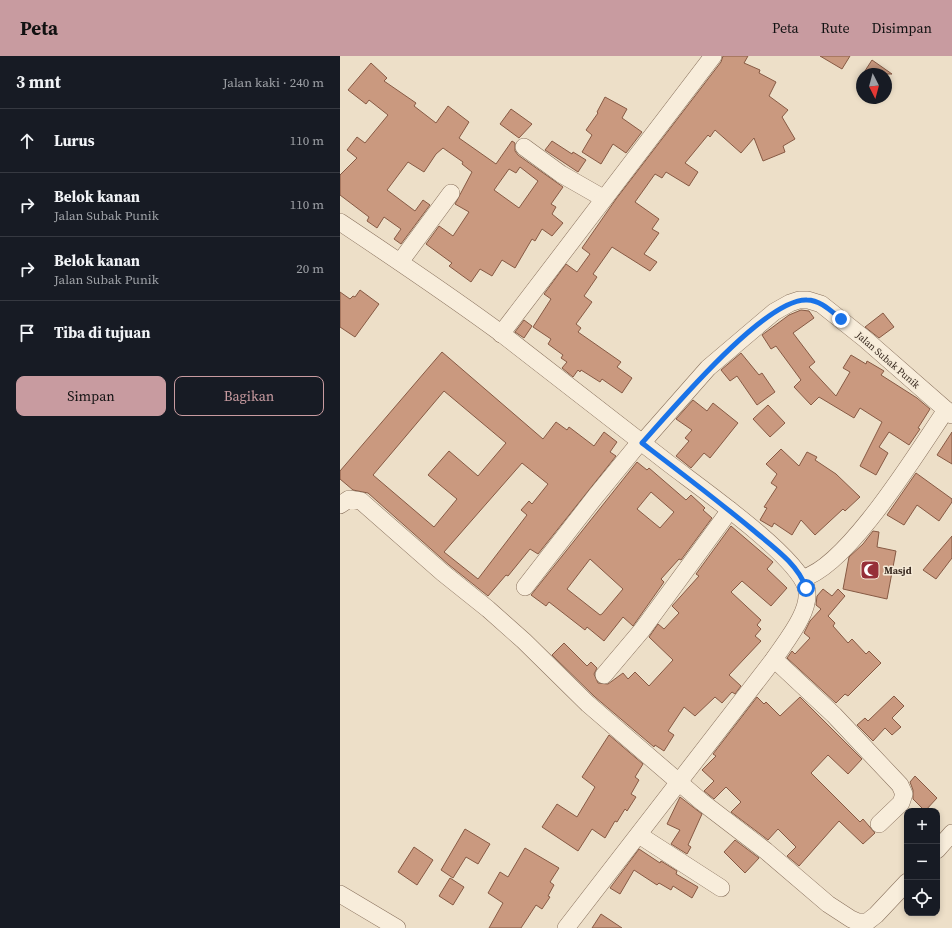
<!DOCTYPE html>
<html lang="id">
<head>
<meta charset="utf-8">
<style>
	body { margin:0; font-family:"Source Serif 4",serif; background:#20242c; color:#f1f3f6 }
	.controls { position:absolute; right:12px; bottom:12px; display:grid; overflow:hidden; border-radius:8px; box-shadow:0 2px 6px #0003 }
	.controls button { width:36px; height:36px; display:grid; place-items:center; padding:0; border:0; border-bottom:1px solid #363941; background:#171b24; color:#f1f3f6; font:20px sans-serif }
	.compass { position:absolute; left:516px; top:12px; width:36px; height:36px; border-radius:50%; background:#171b24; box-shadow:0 2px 6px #0003; rotate:174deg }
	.stop { position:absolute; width:12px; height:12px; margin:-9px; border:3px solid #1a73e8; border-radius:50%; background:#fff }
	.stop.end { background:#1a73e8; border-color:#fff; box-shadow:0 1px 4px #0008 }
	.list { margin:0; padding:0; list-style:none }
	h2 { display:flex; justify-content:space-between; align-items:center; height:52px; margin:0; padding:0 16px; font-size:17px }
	h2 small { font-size:13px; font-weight:400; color:#9ea1a6 }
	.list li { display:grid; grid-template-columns:26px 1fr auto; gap:12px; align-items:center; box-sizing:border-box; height:64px; padding:0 16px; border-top:1px solid #363941 }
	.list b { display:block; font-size:15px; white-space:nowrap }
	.list p { margin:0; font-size:13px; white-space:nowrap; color:#9ea1a6 }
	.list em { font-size:13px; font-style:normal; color:#9ea1a6 }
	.actions { display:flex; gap:8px; padding:12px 16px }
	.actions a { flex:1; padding:9px 0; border:1px solid #c89ba0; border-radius:8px; text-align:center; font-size:14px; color:#c89ba0 }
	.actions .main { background:#c89ba0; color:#111 }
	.icon { flex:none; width:22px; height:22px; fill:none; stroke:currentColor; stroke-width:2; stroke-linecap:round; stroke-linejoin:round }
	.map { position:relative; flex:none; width:612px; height:872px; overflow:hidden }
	header { display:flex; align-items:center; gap:24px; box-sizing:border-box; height:56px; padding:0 20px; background:#c89ba0; color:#111 }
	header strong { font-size:19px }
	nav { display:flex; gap:22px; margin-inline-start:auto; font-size:14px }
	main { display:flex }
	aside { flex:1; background:#171b24 }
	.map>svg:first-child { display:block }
</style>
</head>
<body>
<header>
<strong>Peta</strong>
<nav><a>Peta</a><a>Rute</a><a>Disimpan</a></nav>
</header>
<main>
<aside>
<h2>3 mnt<small>Jalan kaki · 240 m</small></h2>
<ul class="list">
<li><svg class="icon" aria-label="ahead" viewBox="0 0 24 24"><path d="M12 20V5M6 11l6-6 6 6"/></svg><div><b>Lurus</b></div><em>110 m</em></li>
<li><svg class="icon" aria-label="right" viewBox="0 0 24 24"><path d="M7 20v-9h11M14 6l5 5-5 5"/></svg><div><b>Belok kanan</b><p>Jalan Subak Punik</p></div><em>110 m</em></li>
<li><svg class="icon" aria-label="right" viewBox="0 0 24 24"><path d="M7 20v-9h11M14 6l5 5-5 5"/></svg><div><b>Belok kanan</b><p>Jalan Subak Punik</p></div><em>20 m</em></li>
<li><svg class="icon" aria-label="arrive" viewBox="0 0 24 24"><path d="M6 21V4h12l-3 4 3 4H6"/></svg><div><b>Tiba di tujuan</b></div></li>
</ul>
<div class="actions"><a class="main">Simpan</a><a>Bagikan</a></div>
</aside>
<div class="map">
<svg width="612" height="872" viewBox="0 0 612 872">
	<rect width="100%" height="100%" fill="#eddfc8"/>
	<!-- building -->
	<g fill="#ca997f" stroke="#875a44" fill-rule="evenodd">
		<path d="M383 0H408L404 7 420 14 419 17 436 26 429 40 448 54 442 61 455 83 443 90 445 96 423 105 414 82 401 97 375 74 370 81 368 79 345 107 358 116 349 130 326 116 322 122 315 118 295 146 319 163 312 173 319 177 304 198 317 206 310 215 272 191 253 218 257 221 244 240 252 246 236 268 241 272 238 276 281 306 277 311 292 322 282 337 262 323 260 326 241 314 240 316 238 314 233 321 222 312 227 306 221 302 223 299 208 288 211 283 193 271 211 243 204 238 226 208 237 216 250 198 242 192 276 143 381 6Z"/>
		<path d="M480 0H510L502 13Z"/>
		<path d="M532 4 552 18H523Z"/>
		<path d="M31 7 47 22 44 25 76 47 74 50 96 67 108 50 129 66 119 82 156 108 172 85 175 87V95L178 99 223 131 211 148 216 151 212 158 223 167 212 180 202 173 195 185 192 183 175 212 162 204 152 220 140 213 131 226 109 210 112 207 86 188 99 170 113 180 129 156 115 148 132 116 122 108 123 106 103 92 96 98 84 116 68 106 47 134 75 155 83 144 90 149 61 188 54 183 61 173 44 161 37 172 27 165 29 161 0 139V119L17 102 7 94 17 81 25 87 48 59 29 44 26 48 8 34ZM180 111 198 125 179 152 154 134 169 113 176 117Z"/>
		<path d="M265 41 287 53 282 62 302 76 286 97 273 88 261 108 242 96 252 79 246 74 258 57 257 56Z"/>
		<path d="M171 53 192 68 179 82 160 68Z"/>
		<path d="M212 85 232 98 233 96 246 104 238 116 205 94Z"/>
		<path d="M20 234 39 248 15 281 0 271V236L10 243 13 240 15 241Z"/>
		<path d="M461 254 469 255 474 262 453 277 475 306 469 311 496 340 510 316 503 312 511 299 526 308 527 305 544 315 541 319 577 342 590 353 578 372 580 373 569 389 549 376 539 391 548 397 536 419 520 410 542 366 520 352 514 362 479 341 471 349 454 331 461 324 436 290 431 293 422 279 449 259Z"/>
		<path d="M543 257 554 271 539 282 525 271Z"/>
		<path d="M184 264 192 270 184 282 175 276Z"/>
		<path d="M102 296 203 383 216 366 227 374 229 371 254 390 264 376 277 386 270 396 276 400 198 498 190 493 168 520 166 519 148 540 109 509 28 437 13 434 0 423V415ZM104 335 166 387 138 420 109 395 88 419 117 443 94 471 33 419ZM182 407 208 428 192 448 189 445 181 454 187 459 138 523 104 496Z"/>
		<path d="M401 297 419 319 422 317 435 336 417 349 397 320 390 325 381 314Z"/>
		<path d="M353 344 367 355 373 347 398 367 370 402 364 397 351 412 336 400 349 385 345 382 352 374 336 363Z"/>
		<path d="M428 349 445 367 430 381 413 363Z"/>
		<path d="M612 376V408L597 399Z"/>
		<path d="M441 393 459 410 467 396 477 401 475 404 496 418 520 441 505 455 503 453 475 479 461 464 452 479 434 467 432 471 420 464 427 452 424 451 437 431 431 427 437 418 426 408Z"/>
		<path d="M297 406 307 414 309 412 346 444 351 439 365 452 363 454 372 462 341 504 339 503 321 523 324 526 293 570 283 561 264 585 247 571 245 574 209 546 206 550 191 539ZM311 436 334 456 320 472 297 453ZM250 503 283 533 262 558 260 559 227 533Z"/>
		<path d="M576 417 612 443V446L599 465 577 449 564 469 547 459Z"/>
		<path d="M391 470 433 506 427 513 447 532 431 550 402 525 391 536 421 564 417 569 421 573 415 580 421 585 389 619 401 630 395 638 392 636 382 647 375 641 355 660 344 651 328 675 334 679 324 695 315 689 314 691 255 641 212 599 224 587 247 610 251 606 257 612 254 618 258 627 268 628 283 617 288 623 295 616 309 630 333 604 309 581 318 568 324 573 339 557 332 550 359 520 356 518Z"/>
		<path d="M533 475 539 476 537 491 556 495 547 543 503 533 509 501 523 488Z"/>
		<path d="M612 480V502L596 523 583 514Z"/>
		<path d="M483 533 492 540 498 533 505 540 488 560 495 567 493 570 508 587 512 583 526 598 529 595 541 607 508 640 505 638 496 647 447 602 452 595 455 598 470 582 464 577 470 565 481 553 476 549 477 540Z"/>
		<path d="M554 640 564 650 552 662 561 671 552 679 545 672 533 685 517 669 525 662 528 665Z"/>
		<path d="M417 641 424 648 426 646 440 660 460 641 522 703 508 718 488 699 471 717 520 766 523 763 535 777 523 788 499 765 459 810 447 800 456 791 438 773 428 784 391 756 401 746 386 731 374 743 364 735 374 725 362 714 376 700 373 698Z"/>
		<path d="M269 679 303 708 295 721 299 724 291 738 296 741 287 755 285 753 277 766 275 765 265 782 252 773 238 795 202 771 217 748 237 761 255 731 242 721Z"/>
		<path d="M575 720 597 742 585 755 573 743V734L570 726Z"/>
		<path d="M340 741 362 758 348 789 351 791 347 798 331 788 340 774 327 768Z"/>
		<path d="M125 773 150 788 138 808 126 801 113 822 101 814Z"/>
		<path d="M395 784 419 802 405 817 384 796Z"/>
		<path d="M74 791 93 804 77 829 58 816Z"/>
		<path d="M185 792 219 812 210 826 214 829 208 840 210 841 202 853 196 849 181 872H149L163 847 148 837 160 816 168 821Z"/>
		<path d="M299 793 320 807 321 805 337 815 336 818 358 831 352 842 333 830 331 834 319 827 317 829 294 814 280 838 270 832Z"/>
		<path d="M110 822 124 831 113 849 99 840Z"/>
		<path d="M261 858 282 872H252Z"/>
	</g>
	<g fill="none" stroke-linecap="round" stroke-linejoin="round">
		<defs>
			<g id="minor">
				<path d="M184 91 221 118 263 142"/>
				<path d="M0 166C54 202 109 239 162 278 218 321 273 364 328 407 359 431 455 498 466 531 473 553 446 585 434 603L226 872"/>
				<path d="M60 206 111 137"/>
				<path d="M161 278C231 185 303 93 373 0"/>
				<path d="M302 387 368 312 434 256 450 247 459 244H468L481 248 525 283 612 359"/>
				<path d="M0 449 9 443 21 445 103 517 148 553 184 585 248 648 362 746 426 795 488 848 511 863 518 866H527L536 859 567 826"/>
				<path d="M463 522C508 510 578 395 606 354"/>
				<path d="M185 531 255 441 300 386"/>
				<path d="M434 603 494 659 560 729 564 738 561 747 539 768"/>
				<path d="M264 619 302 574 390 454"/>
				<path d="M299 779 381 832"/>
				<path d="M597 794 612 777"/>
				<path d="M0 838 57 872"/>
			</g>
		</defs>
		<!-- minor casing -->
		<use href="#minor" stroke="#89715d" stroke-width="18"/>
		<!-- minor -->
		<use href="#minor" stroke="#f8eddb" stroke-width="17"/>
	</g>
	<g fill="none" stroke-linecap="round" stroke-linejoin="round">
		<!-- route -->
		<path stroke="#1a73e8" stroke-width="5" d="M466 532C458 508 433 491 413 474 377 444 340 416 302 387 331 355 425 242 467 244 480 244 491 255 501 263"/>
	</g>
	<!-- icons -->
	<defs>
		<symbol id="mosque-square" viewBox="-11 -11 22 22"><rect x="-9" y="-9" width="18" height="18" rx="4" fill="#962f38" stroke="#f5ead7"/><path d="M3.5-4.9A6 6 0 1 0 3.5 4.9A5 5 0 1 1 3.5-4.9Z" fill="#fff"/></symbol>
	</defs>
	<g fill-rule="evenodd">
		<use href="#mosque-square" x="519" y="503" width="22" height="22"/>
	</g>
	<g text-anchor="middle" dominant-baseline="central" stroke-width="3" stroke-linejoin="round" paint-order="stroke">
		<!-- street labels -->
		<g font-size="10" fill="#3a2b21" stroke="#f5ead7">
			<text transform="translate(548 304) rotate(41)">Jalan Subak Punik</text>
		</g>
		<!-- poi labels -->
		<g font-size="10" font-weight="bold" fill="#3a2b21" stroke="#f5ead7" text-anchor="start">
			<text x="544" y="514">Masjd</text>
		</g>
	</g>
</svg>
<div class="controls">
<button>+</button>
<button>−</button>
<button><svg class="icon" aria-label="locate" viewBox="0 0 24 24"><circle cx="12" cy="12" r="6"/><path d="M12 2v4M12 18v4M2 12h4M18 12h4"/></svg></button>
</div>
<svg class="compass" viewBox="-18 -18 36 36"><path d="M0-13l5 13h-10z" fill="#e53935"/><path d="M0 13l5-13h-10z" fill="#9ea1a6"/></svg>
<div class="stop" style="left:466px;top:532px"></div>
<div class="stop end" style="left:501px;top:263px"></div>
</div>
</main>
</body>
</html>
